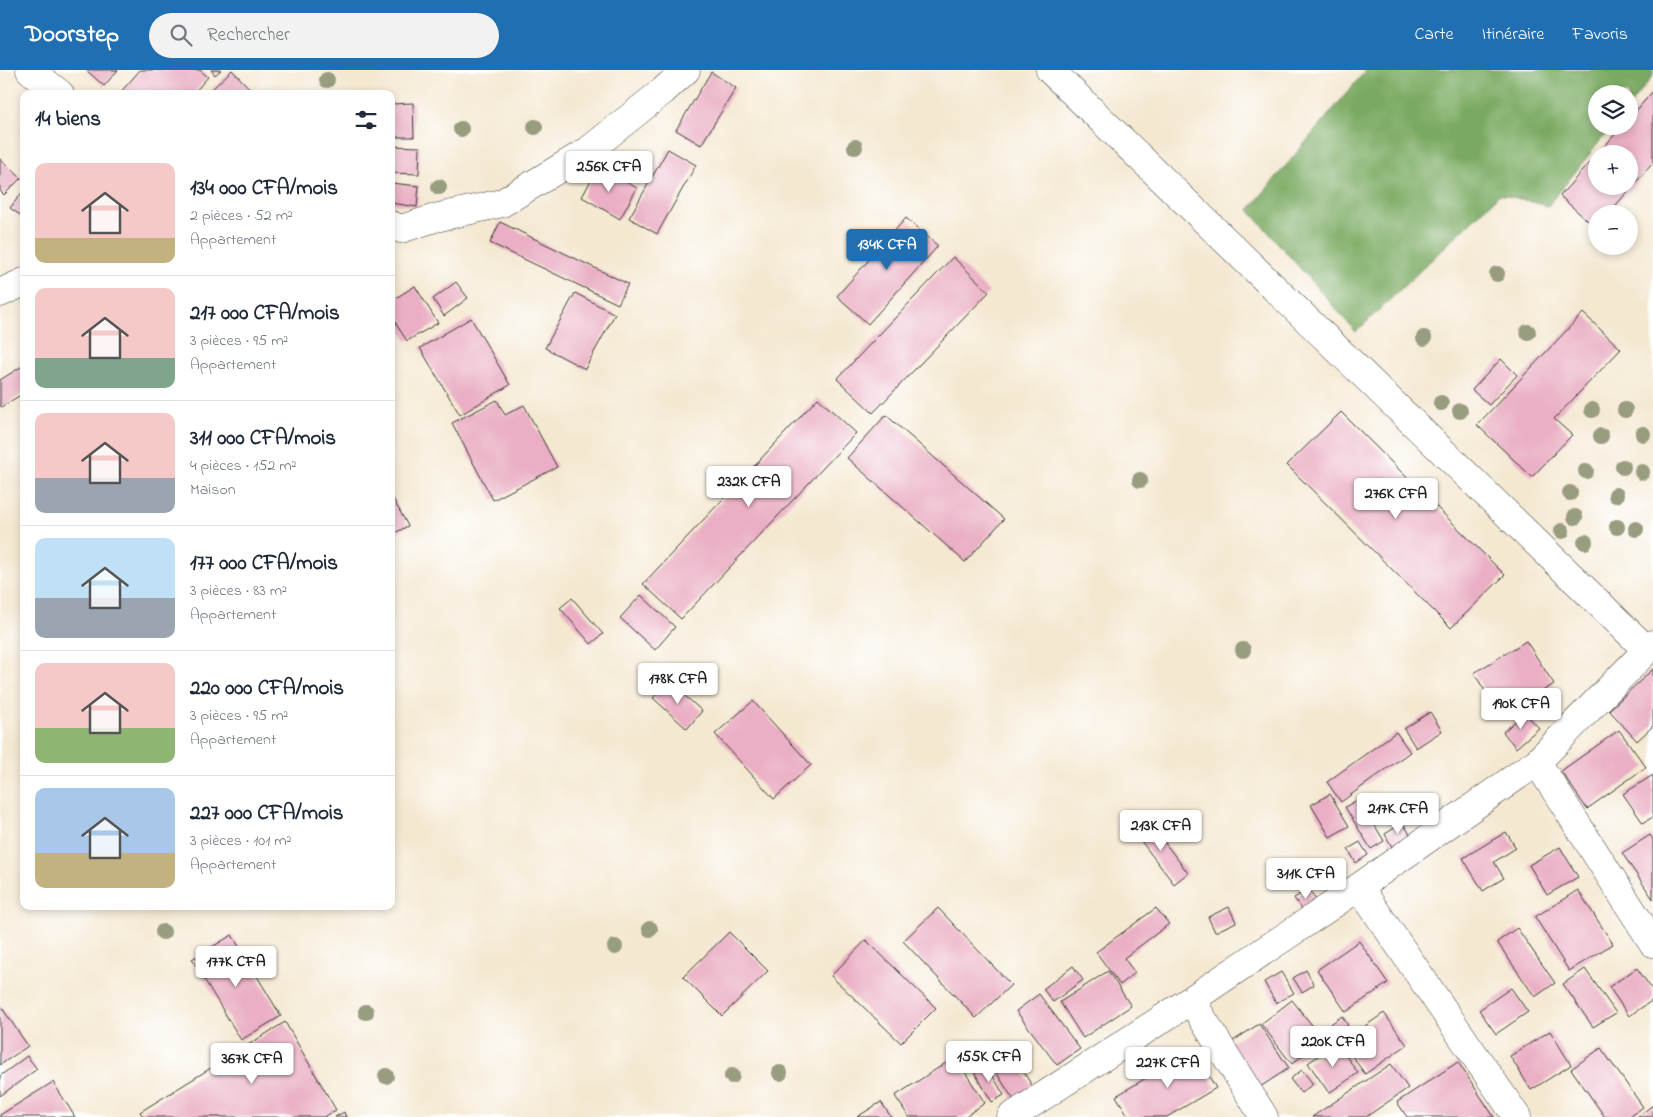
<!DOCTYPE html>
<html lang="fr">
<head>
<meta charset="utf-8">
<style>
  :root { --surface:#fff; --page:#f2f2f3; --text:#1f2937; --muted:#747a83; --line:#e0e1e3; --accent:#1f6fb2 }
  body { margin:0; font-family:"Indie Flower",sans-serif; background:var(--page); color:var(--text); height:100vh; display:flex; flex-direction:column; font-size:19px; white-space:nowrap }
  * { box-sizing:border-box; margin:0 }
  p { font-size:16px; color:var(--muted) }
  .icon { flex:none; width:28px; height:28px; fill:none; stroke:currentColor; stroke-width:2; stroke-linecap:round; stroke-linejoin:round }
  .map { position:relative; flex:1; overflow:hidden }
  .side { position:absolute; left:20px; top:20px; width:375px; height:820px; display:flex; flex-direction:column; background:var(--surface); border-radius:10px; box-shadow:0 2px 8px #0003 }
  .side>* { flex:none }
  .fabs { position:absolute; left:1588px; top:15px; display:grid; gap:10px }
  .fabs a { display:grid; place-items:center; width:50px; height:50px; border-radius:50%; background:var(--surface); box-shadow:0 2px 8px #0003; font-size:25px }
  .price { position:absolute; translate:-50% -42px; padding:0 11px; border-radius:5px; background:#fff; color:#222; font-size:16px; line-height:32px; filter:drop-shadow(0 1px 2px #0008) }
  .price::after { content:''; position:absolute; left:50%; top:30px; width:15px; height:11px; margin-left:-8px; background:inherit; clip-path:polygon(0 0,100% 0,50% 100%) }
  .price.active { background:var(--accent); color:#fff }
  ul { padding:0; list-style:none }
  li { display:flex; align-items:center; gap:15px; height:125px; padding:0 15px }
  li+li { border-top:1px solid var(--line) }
  li span { display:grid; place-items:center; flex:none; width:140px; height:100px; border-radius:10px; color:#555 }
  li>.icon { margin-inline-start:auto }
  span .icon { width:60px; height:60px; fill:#fffc; stroke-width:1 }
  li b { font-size:21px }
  h2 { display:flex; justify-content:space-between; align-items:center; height:60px; padding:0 15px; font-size:21px }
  header { display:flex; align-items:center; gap:30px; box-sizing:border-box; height:70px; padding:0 25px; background:var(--accent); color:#fff }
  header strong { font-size:24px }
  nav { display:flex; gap:28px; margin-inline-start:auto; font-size:18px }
  .search { width:350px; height:45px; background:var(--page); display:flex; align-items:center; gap:12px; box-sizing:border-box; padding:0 18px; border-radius:28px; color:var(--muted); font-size:19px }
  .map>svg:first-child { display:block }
  .forest { fill:#7aaa62; stroke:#4b633f }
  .building { fill:#eaafc4 }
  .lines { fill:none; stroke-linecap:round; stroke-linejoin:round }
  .minor-casing { stroke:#3c3b37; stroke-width:29 }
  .minor { stroke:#fff; stroke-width:28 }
  .tree { fill:#999d80 }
</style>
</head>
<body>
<header>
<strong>Doorstep</strong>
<div class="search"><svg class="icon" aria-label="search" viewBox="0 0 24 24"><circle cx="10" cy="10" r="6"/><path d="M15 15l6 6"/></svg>Rechercher</div>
<nav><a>Carte</a><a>Itinéraire</a><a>Favoris</a></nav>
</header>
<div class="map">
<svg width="1653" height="1047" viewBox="0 0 1653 1047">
  <rect width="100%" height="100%" fill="#fff"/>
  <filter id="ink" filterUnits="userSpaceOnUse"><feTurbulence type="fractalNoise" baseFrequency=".02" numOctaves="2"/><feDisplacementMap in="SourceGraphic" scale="10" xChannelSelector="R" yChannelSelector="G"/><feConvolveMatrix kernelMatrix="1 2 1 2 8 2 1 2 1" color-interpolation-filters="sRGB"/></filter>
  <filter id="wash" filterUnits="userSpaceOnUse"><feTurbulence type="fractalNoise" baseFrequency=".0096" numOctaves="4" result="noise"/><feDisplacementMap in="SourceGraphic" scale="20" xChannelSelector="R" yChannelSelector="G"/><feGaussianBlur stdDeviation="1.12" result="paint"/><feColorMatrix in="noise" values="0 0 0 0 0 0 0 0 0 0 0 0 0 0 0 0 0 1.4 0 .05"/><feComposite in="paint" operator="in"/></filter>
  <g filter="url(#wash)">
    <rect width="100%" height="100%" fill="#f4e8d1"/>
    <path class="forest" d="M1366,0h287v6l-24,30v-12h-33v32h16l-64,80 -48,-12 -144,138 -107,-122z"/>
    <g id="blocks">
      <path class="building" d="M86,0h32l-14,16z
        M140,0h60l8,7 -15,17h-74z
        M211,0h10l-6,5z
        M232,0l23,24h-48z
        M711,2l25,16 -35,57 -25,-15z
        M1653,21v72l-45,51h-12v14l-36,-32 36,-41v31h33v-32h-31l24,-28h7v-7z
        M413,33l1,34h-23v-33z
        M391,76l29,1 -1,27 -28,-1z
        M668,79l28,16 -39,69 -28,-16z
        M0,89l21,19 -17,17 -4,-4z
        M598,97l39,21 -17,31 -38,-22z
        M391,113l28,3 -2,21 -26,-4z
        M24,120v28l-14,-10z
        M906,148l32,28 -70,78 -31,-28z
        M500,152l128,62 -10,20 -128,-61z
        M953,187l36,35 -116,121 -36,-34z
        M456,212l12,16 -24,18 -11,-17z
        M415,216l23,37 -31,18 -16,-25v-15z
        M575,223l40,21 -30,55 -40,-21z
        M1583,243l38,36 -67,70 18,16 -40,42 -55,-52z
        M471,248l39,67 -50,30 -40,-67z
        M1501,289l16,16 -28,30 -17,-15z
        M24,295v28l-23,14 -1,-2v-25z
        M818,328l38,35 -175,186 -38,-35z
        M497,330l8,15 19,-10 33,62 -64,33 -41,-77z
        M1341,342l164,163 -54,53 -164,-163z
        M886,345l118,104 -39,43 -118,-104z
        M391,425l17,31 -17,9z
        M641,525l34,32 -20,23 -35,-32z
        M572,528l31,36 -12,10 -31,-36z
        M1526,571l28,43 -53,33 -27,-44z
        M1653,599v57l-16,15 -28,-31z
        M668,611l34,30 -15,18 -34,-31z
        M753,631l58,64 -37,34 -59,-65z
        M1430,642l12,19 -26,17 -12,-19z
        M1525,643l14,15 -23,20 -13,-16z
        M1619,660l27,37 -59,42 -26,-38z
        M1396,662l14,20 -69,50 -14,-20z
        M1653,705v42l-10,6 -20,-29z
        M1330,724l19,32 -19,11 -19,-32z
        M1359,729l25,42 -13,8 -26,-42z
        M1430,729l8,13 -18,12 -9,-13z
        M1148,751l40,52 -14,11 -40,-52z
        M1403,753l8,13 -19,11 -7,-13z
        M1506,762l10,16 -22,14 10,16 -21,13 -20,-33z
        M1650,765l3,4v60l-31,-46z
        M1360,772l8,13 -12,8 -8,-14z
        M1560,777l18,30 -31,18 -18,-30z
        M1309,819l9,14 -15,8 -9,-13z
        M1578,820l35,54 -44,27 -34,-54z
        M1229,837l7,15 -21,10 -7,-15z
        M938,838l73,77 -35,33 -73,-77z
        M1156,838l13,16 -45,34 11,15 -15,12 -24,-33z
        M1517,858l38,55 -20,14 -38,-55z
        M729,862l39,39 -46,45 -39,-39z
        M232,865l49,81 -40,24 -49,-81z
        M866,870l70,68 -35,35 -70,-67z
        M1359,871l29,42 -42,29 -29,-42z
        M1073,896l10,14 -30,22 -10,-13z
        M1637,898l16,23v9l-24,16 -20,-29z
        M1585,899l31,44 -23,14 -30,-43z
        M1306,900l8,15 -12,7 -9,-14z
        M1108,901l23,35 -48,32 -23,-36z
        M1281,902l13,21 -18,10 -12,-21z
        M1511,918l17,24 -32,22 -17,-24z
        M1039,924l41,55 -23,16 -41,-54z
        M1292,930l31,39 -31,25 -31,-40z
        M0,935l28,41 -28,19z
        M1384,943l23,32 -42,29 -23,-32z
        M1342,946l6,9 -14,10 -6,-9z
        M285,952l51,88 -12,7h-181l-3,-5z
        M1259,954l30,44 -29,19 -30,-44z
        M1550,961l21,34 -40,25 -21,-34z
        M1337,973l21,30 -29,20 -21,-30z
        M1601,978l42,59 -13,10h-25l-34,-48z
        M1193,980l23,38 -49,29h-38l-13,-21z
        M1012,984l21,33 -20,12 -20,-32z
        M27,986l10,13 -37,27v-20z
        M955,987l30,46 -21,14h-55l-14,-21z
        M1458,992l36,55h-87l-10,-15z
        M985,993l19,32 -12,7 -19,-32z
        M1391,994l17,24 -42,29h-54z
        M1302,1000l11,14 -12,9 -11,-14z
        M53,1012l22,35h-75v-2z
        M881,1032l10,15h-34z
        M1653,1035v12h-16z
        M344,1042l2,5h-11z"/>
    </g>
  </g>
  <g filter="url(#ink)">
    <use href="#blocks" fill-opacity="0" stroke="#3c3b37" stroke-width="1"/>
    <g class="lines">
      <g class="minor-casing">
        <path id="minor" d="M30,0l30,24
          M1050,0l597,580
          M391,155l10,4 34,-11 67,-15 86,-52 75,-60 23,-21
          M0,223l24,-11
          M1537,692l116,181
          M1359,817l158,230
          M1191,930l73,117
          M1011,1047l180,-117 168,-113 178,-125 116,-118"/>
      </g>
      <use href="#minor" class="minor"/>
    </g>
    <g class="tree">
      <circle cx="327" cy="10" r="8"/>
      <circle cx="535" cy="57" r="8"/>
      <circle cx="461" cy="59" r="8"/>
      <circle cx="855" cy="77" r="8"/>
      <circle cx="439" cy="117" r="8"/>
      <circle cx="1497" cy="204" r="8"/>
      <circle cx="1528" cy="262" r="8"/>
      <circle cx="1424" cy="268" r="8"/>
      <circle cx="1441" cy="333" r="8"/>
      <circle cx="1592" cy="340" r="8"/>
      <circle cx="1625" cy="340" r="8"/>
      <circle cx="1460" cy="341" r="8"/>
      <circle cx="1643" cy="364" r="8"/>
      <circle cx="1601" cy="366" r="8"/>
      <circle cx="1623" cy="397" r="8"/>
      <circle cx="1586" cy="401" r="8"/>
      <circle cx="1642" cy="402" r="8"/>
      <circle cx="1140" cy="410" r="8"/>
      <circle cx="1570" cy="423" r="8"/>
      <circle cx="1616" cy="425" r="8"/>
      <circle cx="1575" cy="447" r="8"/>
      <circle cx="1617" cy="457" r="8"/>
      <circle cx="1636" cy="459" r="8"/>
      <circle cx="1562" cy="461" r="8"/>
      <circle cx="1585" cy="472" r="8"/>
      <circle cx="1243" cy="580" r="8"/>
      <circle cx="650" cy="859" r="8"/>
      <circle cx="163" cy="862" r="8"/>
      <circle cx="615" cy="877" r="8"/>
      <circle cx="366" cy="942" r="8"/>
      <circle cx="780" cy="1003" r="8"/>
      <circle cx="386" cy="1006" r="8"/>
      <circle cx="732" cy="1006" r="8"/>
    </g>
  </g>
</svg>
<div class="fabs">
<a><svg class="icon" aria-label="layers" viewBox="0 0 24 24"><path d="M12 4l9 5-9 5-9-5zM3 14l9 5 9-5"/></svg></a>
<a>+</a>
<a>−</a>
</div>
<b class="price" style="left:609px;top:123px">256K CFA</b>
<b class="price active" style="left:887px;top:201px">134K CFA</b>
<b class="price" style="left:749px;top:438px">232K CFA</b>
<b class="price" style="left:1396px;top:450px">276K CFA</b>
<b class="price" style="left:678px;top:635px">178K CFA</b>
<b class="price" style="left:1521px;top:660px">190K CFA</b>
<b class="price" style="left:1398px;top:765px">217K CFA</b>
<b class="price" style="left:1161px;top:782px">213K CFA</b>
<b class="price" style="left:1306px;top:830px">311K CFA</b>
<b class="price" style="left:236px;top:918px">177K CFA</b>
<b class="price" style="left:1333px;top:998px">220K CFA</b>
<b class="price" style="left:989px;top:1013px">155K CFA</b>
<b class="price" style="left:252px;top:1015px">367K CFA</b>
<b class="price" style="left:1168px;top:1019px">227K CFA</b>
<section class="side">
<h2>14 biens<svg class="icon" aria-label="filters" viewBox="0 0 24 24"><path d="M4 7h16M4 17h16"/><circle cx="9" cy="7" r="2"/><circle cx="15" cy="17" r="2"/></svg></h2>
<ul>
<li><span style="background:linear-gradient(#f6c9c9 75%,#c2b280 0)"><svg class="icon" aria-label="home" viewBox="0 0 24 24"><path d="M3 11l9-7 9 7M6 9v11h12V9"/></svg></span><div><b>134 000 CFA/mois</b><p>2 pièces · 52 m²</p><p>Appartement</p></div></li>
<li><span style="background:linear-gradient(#f6c9c9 70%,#7fa58c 0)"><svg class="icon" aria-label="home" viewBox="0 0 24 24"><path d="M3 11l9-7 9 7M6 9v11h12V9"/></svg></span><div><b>217 000 CFA/mois</b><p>3 pièces · 95 m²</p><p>Appartement</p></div></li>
<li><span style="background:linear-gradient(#f6c9c9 65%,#9aa5b1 0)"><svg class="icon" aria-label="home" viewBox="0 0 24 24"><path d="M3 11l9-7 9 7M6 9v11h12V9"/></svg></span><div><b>311 000 CFA/mois</b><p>4 pièces · 152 m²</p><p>Maison</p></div></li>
<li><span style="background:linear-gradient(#bfe0f5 60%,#9aa5b1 0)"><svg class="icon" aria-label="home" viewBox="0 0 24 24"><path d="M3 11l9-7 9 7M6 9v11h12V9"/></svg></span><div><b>177 000 CFA/mois</b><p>3 pièces · 83 m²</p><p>Appartement</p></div></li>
<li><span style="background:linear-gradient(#f6c9c9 65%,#8fb573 0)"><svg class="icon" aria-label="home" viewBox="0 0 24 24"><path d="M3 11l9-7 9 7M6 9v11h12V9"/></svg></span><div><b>220 000 CFA/mois</b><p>3 pièces · 95 m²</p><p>Appartement</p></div></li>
<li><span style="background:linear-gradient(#a9c7e8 65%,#c2b280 0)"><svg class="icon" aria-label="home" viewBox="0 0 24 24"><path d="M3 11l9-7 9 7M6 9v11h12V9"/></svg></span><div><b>227 000 CFA/mois</b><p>3 pièces · 101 m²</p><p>Appartement</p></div></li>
</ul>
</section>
</div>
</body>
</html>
